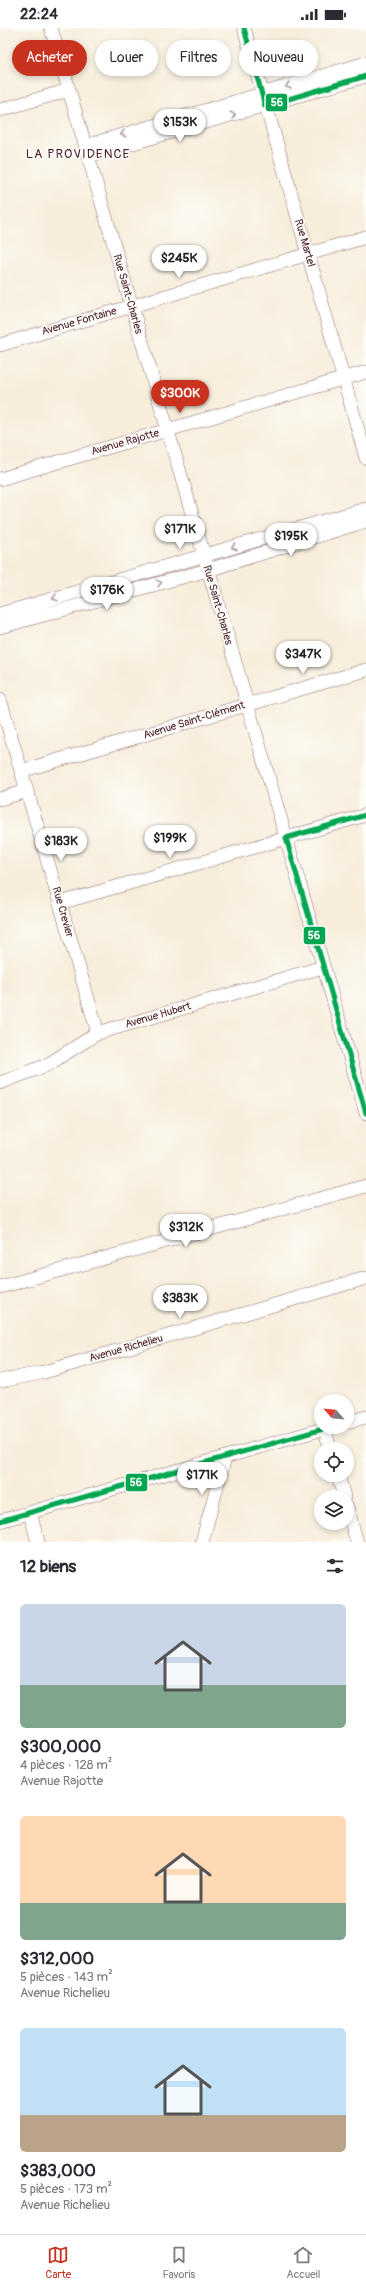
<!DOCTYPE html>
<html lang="fr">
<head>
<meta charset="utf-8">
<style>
  :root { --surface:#fff; --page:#f2f2f3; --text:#2b2b33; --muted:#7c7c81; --line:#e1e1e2; --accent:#c8321e }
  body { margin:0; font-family:Pangolin,sans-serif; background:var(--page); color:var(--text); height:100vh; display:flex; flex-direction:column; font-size:15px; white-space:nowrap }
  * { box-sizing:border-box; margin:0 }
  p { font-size:13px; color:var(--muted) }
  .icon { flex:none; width:22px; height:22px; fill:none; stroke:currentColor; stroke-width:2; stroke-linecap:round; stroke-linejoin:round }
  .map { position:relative; height:1514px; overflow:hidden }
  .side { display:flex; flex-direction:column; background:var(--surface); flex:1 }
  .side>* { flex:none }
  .top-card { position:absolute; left:12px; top:12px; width:342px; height:36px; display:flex; gap:8px }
  .needle { width:26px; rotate:297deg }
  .tools { position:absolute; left:314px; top:1366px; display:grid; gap:8px }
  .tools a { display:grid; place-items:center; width:40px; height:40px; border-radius:50%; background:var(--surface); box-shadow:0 2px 6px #0003; font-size:20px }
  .price { position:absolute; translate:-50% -34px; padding:0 9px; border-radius:14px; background:#fff; color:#222; font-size:13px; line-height:26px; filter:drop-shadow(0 1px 2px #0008) }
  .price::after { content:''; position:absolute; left:50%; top:24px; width:12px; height:9px; margin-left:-6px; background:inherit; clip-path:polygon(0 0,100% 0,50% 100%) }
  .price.on { background:var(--accent); color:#fff }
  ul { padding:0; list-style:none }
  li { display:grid; align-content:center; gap:8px; height:212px; padding:0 20px }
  li span { display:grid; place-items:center; height:124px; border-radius:6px; color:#555 }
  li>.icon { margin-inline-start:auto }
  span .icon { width:72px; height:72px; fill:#fffc; stroke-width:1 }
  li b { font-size:17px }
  h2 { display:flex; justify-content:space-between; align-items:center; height:48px; padding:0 20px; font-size:17px }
  .tag { padding:0 14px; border-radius:18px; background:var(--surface); box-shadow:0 2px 6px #0003; font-size:14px; line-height:36px }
  .tag.on { background:var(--accent); color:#fff }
  .status { display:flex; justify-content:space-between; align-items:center; height:28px; padding:0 20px; background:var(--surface); direction:ltr }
  .status svg { height:11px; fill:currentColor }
  .tabs { display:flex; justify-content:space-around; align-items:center; height:56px; border-top:1px solid var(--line); background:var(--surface); font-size:11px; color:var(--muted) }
  .tabs a { display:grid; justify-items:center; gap:2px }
  .tabs .on { color:var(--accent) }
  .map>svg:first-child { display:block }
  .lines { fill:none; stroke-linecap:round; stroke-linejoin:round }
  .minor-casing { stroke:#876768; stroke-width:14 }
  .minor { stroke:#fff; stroke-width:13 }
  .bus-1-casing { stroke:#fdfcf7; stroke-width:8 }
  .bus-1 { stroke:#00a651; stroke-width:5 }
  .oneway { stroke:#ae9aa0 }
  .labels { text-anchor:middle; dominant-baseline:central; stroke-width:3.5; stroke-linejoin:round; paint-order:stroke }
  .street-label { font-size:11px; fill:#4a1f2b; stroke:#fdfcf7 }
  .quarter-label { font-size:13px; letter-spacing:1px; fill:#4a1f2b; stroke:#fdfcf7 }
  .line-badge { stroke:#fdfcf7; stroke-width:1.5 }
  .badge-label { font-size:11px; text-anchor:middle; font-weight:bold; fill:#fff }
</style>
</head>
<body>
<div class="status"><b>22:24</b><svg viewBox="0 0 49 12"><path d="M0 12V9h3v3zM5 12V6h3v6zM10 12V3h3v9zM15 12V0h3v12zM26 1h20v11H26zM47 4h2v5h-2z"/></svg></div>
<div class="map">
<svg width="366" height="1514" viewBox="0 0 366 1514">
  <rect width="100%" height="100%" fill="#fdfcf7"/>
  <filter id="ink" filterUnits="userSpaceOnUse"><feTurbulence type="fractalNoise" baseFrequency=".025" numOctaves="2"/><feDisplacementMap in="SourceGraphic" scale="8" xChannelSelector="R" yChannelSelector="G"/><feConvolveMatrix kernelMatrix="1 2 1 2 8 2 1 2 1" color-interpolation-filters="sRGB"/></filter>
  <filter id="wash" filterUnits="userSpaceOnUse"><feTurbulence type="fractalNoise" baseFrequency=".012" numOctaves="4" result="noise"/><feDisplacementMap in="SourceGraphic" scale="16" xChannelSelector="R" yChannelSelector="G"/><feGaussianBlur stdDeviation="0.9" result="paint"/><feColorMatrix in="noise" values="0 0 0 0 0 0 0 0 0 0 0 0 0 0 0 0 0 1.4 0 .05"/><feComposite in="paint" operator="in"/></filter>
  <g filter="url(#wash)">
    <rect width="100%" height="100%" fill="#f7edda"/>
  </g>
  <g filter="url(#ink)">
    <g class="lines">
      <g class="minor-casing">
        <path id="minor" d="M51,0l315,1085
          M244,0l122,430
          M0,82l69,-20
          M85,118l281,-83
          M88,128l278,-80
          M0,317l366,-108
          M0,451l366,-107
          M0,586l366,-105
          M0,599l208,-57 158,-49
          M0,671l98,334
          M21,743l345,-101
          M0,771l27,-8
          M60,875l306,-88
          M0,1055l47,-18 51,-32 225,-66
          M0,1259l366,-101
          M0,1353l41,-8 325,-95
          M347,1394l19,-5
          M325,1401l5,20
          M338,1447l6,22
          M347,1480l10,34
          M30,1485l8,29
          M0,1493l330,-94
          M202,1514l23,-85"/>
      </g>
      <use href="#minor" class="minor"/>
      <g class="bus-1-casing">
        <path id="bus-1" d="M244,0l21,78 101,-30
          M366,787l-80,23 80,275
          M0,1493l330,-94"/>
      </g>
      <use href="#bus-1" class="bus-1"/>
    </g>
    <defs><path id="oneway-chevron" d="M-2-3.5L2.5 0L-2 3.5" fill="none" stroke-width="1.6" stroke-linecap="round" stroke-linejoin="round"/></defs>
    <g class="oneway">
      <use href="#oneway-chevron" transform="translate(288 58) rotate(164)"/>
      <use href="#oneway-chevron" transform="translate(233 87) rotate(-16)"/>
      <use href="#oneway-chevron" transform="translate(123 106) rotate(164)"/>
      <use href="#oneway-chevron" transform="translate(234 519) rotate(164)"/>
      <use href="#oneway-chevron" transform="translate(159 555) rotate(-15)"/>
      <use href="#oneway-chevron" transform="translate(55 570) rotate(164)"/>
    </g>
  </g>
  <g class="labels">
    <g class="street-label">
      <text transform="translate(305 215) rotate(74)">Rue Martel</text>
      <text transform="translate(128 266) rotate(74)">Rue Saint-Charles</text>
      <text transform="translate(79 293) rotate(-16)">Avenue Fontaine</text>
      <text transform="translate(125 414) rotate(-16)">Avenue Rajotte</text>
      <text transform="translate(218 577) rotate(74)">Rue Saint-Charles</text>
      <text transform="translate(194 692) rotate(-17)">Avenue Saint-Clément</text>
      <text transform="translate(63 884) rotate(74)">Rue Crevier</text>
      <text transform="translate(158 987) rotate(-16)">Avenue Hubert</text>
      <text transform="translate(126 1320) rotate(-16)">Avenue Richelieu</text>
    </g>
    <g class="quarter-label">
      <text x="78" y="126">LA PROVIDENCE</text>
    </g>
  </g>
  <g class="line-badge">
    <rect x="265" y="65" width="23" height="19" rx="4" fill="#00a651"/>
    <rect x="303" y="898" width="23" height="19" rx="4" fill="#00a651"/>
    <rect x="125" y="1445" width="23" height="19" rx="4" fill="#00a651"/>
  </g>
  <g class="badge-label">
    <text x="277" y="78">56</text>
    <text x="314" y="911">56</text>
    <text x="136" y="1458">56</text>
  </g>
</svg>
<div class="tools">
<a><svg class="needle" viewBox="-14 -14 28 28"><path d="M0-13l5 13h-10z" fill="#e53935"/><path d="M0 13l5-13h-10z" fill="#7c7c81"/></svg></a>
<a><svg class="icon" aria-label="locate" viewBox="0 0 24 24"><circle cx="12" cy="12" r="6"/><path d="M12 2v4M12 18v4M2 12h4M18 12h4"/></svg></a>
<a><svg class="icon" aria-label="layers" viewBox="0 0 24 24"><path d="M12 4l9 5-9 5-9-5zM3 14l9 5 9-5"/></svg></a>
</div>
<b class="price" style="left:180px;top:115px">$153K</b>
<b class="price" style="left:179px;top:251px">$245K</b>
<b class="price on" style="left:180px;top:386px">$300K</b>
<b class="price" style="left:180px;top:522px">$171K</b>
<b class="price" style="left:291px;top:529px">$195K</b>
<b class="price" style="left:107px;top:583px">$176K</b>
<b class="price" style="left:303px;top:647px">$347K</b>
<b class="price" style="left:170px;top:831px">$199K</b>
<b class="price" style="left:61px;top:834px">$183K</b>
<b class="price" style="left:186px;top:1220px">$312K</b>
<b class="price" style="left:180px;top:1291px">$383K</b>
<b class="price" style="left:202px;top:1468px">$171K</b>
<div class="top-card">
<a class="tag on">Acheter</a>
<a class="tag">Louer</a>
<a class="tag">Filtres</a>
<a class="tag">Nouveau</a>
</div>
</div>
<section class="side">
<h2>12 biens<svg class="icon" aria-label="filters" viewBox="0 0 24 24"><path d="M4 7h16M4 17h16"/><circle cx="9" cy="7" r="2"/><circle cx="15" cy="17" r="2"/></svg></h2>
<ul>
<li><span style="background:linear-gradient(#c9d6e8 65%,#7fa58c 0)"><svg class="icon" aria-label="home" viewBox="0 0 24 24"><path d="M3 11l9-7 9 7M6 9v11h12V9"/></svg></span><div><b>$300,000</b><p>4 pièces · 128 m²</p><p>Avenue Rajotte</p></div></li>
<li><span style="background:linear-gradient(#ffd9b3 70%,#7fa58c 0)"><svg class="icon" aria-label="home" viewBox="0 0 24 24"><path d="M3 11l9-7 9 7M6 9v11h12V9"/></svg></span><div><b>$312,000</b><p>5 pièces · 143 m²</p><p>Avenue Richelieu</p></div></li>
<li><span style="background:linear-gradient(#bfe0f5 70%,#b9a48a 0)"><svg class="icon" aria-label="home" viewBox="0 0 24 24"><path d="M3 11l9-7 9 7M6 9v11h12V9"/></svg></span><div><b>$383,000</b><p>5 pièces · 173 m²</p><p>Avenue Richelieu</p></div></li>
</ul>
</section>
<nav class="tabs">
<a class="on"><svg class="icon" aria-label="map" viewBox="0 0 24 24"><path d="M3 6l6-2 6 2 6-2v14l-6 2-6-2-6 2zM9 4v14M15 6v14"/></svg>Carte</a>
<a><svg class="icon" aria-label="saved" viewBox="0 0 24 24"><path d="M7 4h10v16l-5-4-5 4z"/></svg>Favoris</a>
<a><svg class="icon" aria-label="home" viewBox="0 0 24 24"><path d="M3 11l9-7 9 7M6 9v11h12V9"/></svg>Accueil</a>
</nav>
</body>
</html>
